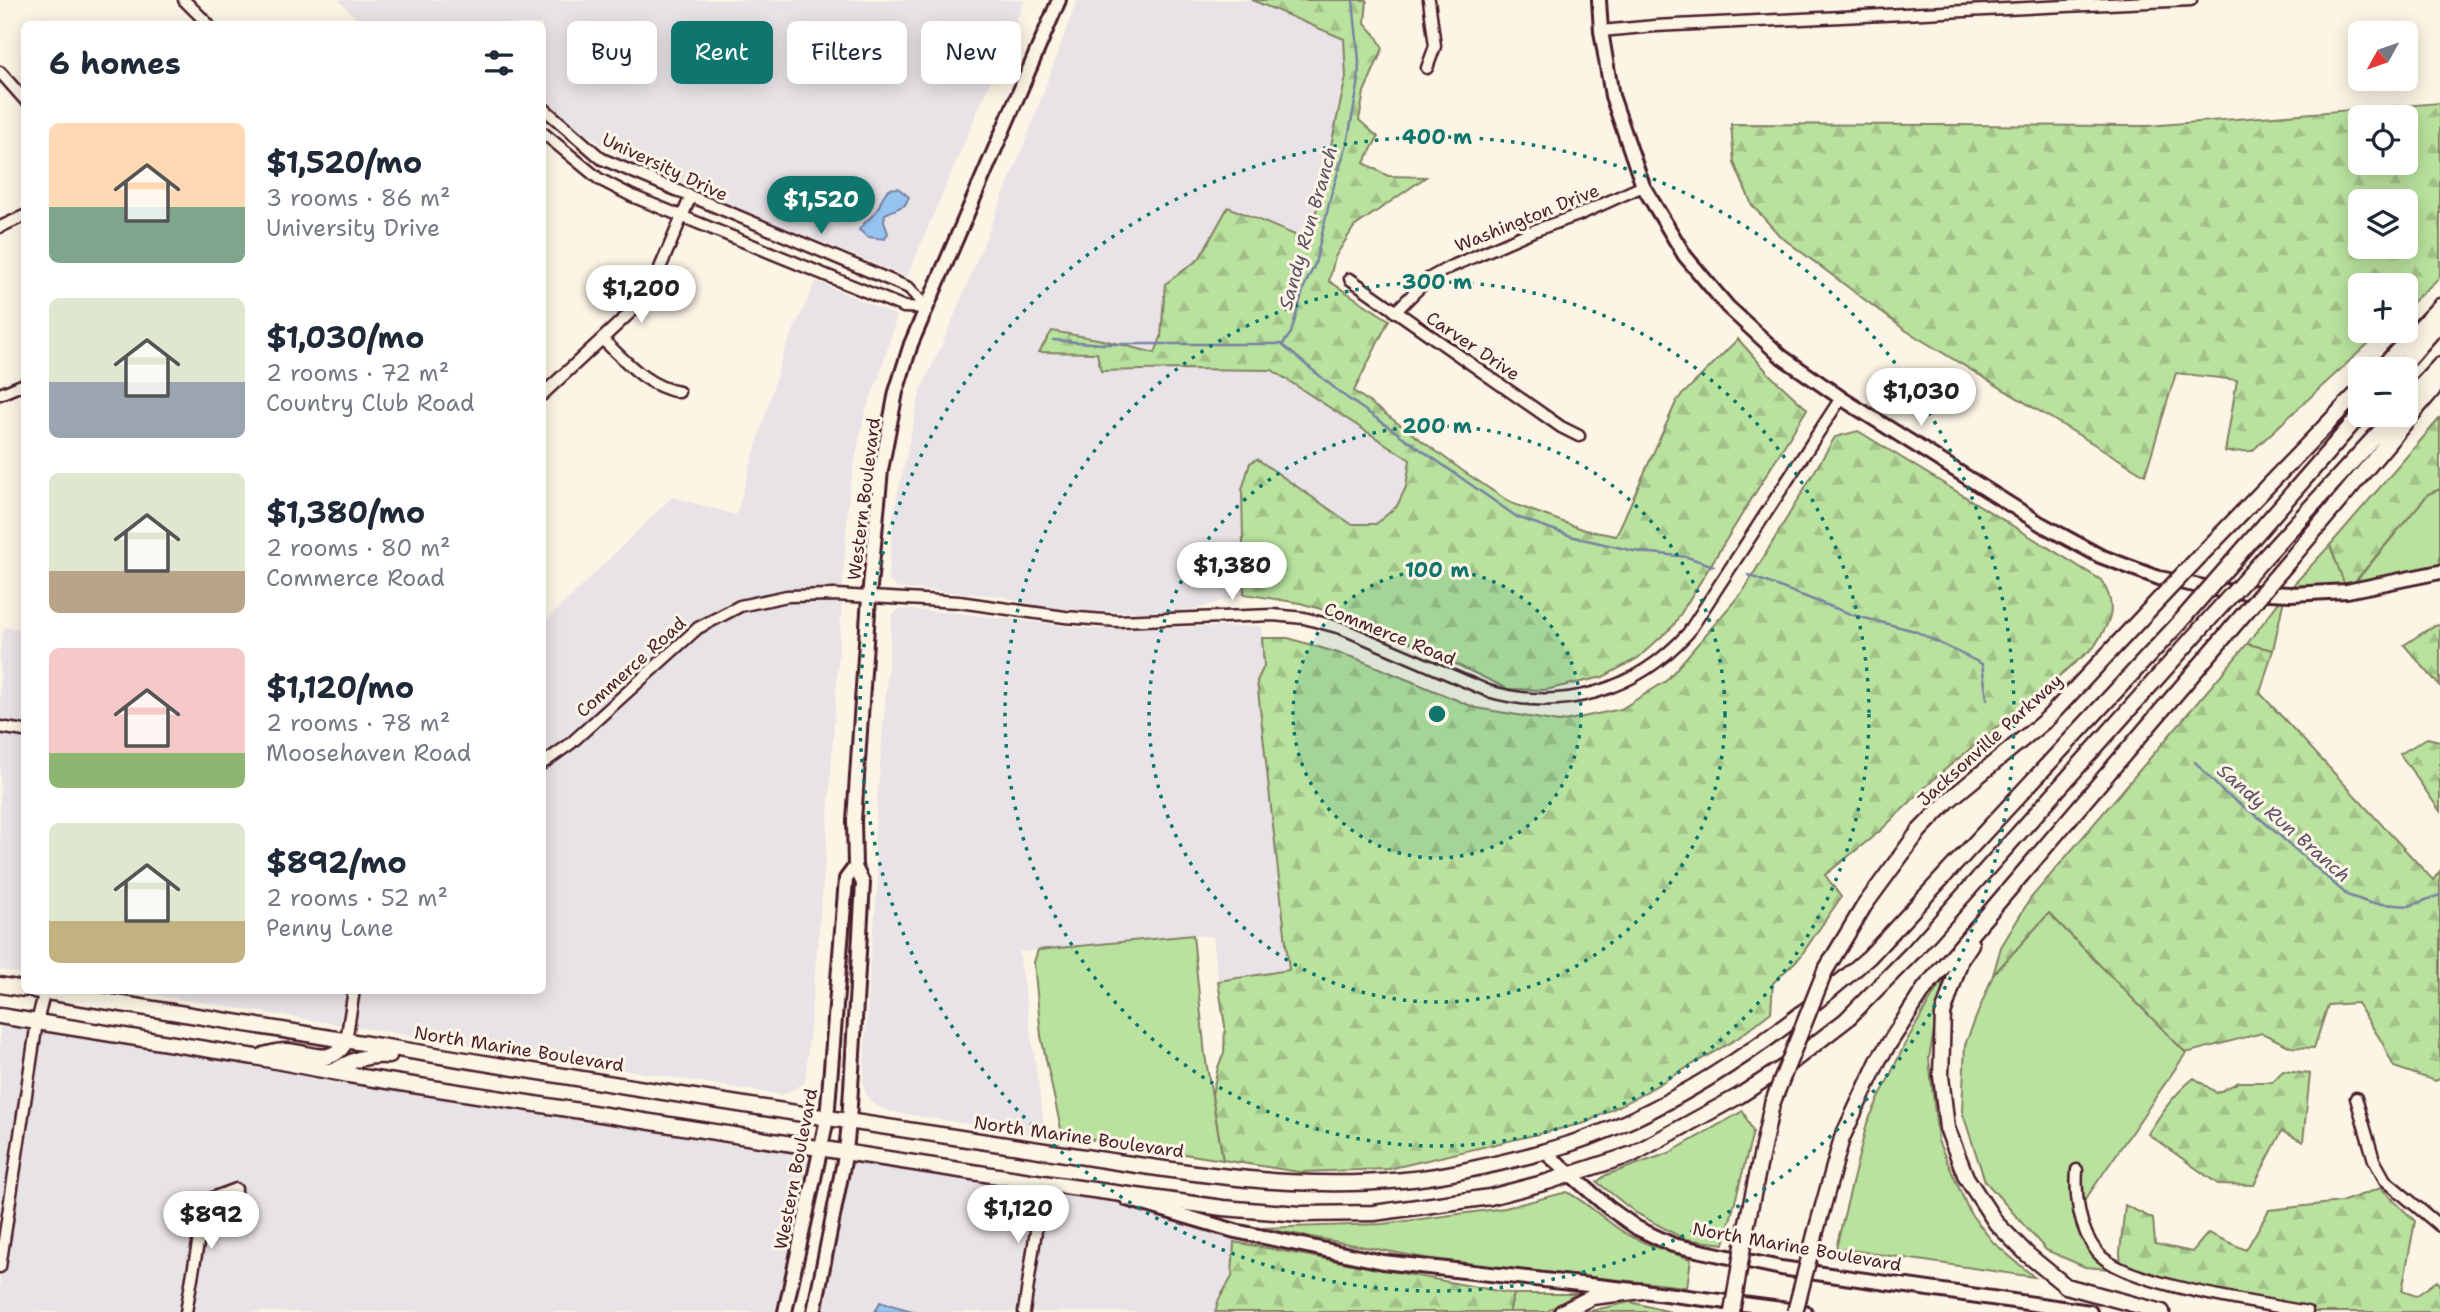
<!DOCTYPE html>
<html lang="en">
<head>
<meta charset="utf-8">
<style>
  :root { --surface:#fff; --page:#f2f2f3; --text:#1f2937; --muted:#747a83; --accent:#0f766e }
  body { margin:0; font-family:"Shantell Sans",sans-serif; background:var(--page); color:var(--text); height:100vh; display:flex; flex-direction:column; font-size:26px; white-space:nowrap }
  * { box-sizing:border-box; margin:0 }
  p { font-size:23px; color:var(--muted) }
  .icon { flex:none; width:38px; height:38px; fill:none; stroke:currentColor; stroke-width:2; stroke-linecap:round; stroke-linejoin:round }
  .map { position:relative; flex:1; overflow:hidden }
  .drawer { position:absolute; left:21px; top:21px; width:525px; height:973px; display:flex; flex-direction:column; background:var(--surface); border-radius:10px; box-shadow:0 4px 18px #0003 }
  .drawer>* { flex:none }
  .banner { position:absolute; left:567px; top:21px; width:665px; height:63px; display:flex; gap:14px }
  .needle { width:46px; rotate:230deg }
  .buttons { position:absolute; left:2348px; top:21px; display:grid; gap:14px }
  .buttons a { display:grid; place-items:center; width:70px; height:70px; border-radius:10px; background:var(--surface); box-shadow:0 4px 18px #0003; font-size:35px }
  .price { position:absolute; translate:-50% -60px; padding:0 16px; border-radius:24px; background:#fff; color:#222; font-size:23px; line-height:46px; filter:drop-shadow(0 2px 4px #0008) }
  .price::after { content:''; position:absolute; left:50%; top:42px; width:21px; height:16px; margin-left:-10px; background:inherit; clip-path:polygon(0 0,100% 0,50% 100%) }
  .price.current { background:var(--accent); color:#fff }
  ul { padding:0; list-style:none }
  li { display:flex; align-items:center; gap:21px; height:175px; padding:0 28px }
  li span { display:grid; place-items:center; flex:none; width:196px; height:140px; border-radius:10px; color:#555 }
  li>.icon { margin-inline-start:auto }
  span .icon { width:84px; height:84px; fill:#fffc; stroke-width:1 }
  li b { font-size:30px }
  h2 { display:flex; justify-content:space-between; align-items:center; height:84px; padding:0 28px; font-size:30px }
  .chip { padding:0 24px; border-radius:10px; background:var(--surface); box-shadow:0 4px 18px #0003; font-size:24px; line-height:63px }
  .chip.current { background:var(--accent); color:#fff }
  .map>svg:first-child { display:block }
  .built { fill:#e8e3e7 }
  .green { fill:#b9e29e; stroke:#828064; stroke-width:2 }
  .forest { fill:url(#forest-firs); stroke:#828064; stroke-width:2; fill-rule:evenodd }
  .water { fill:#95c4f0; stroke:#7782a1; stroke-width:2 }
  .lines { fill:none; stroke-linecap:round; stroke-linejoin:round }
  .stream { stroke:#7782a1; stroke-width:2.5 }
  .minor-casing { stroke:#4a1f2b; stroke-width:15 }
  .major-casing { stroke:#4a1f2b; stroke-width:18 }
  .highway-casing { stroke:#4a1f2b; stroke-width:19 }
  .minor { stroke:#fcf5e5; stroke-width:10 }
  .major { stroke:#fcf5e5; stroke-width:12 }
  .highway { stroke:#fcf5e5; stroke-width:14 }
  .highway-bridge-casing { stroke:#4a1f2b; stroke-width:19; stroke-linecap:butt }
  .highway-bridge { stroke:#fcf5e5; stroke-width:14 }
  .ring { fill:none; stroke:#0f766e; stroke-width:3.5; stroke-dasharray:3.5 7 }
  .labels { text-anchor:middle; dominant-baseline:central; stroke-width:6; stroke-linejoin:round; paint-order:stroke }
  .street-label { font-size:18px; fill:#4a1f2b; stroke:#fcf5e5 }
  .water-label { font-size:19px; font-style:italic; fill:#605166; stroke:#fcf5e5 }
  .centre { fill:#0f766e; stroke:#fcf5e5; stroke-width:3.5 }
  .ring-label { font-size:21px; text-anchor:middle; font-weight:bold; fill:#0f766e; stroke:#fcf5e5; stroke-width:6; stroke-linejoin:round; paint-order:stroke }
</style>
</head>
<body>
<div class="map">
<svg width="2440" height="1312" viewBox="0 0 2440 1312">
  <defs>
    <pattern id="forest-firs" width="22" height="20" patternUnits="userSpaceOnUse" patternTransform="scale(1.75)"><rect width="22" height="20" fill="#b9e29e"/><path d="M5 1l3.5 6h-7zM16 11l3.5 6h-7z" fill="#a1c188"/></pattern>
  </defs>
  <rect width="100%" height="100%" fill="#fcf5e5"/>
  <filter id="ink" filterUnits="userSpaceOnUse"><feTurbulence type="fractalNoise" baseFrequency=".0143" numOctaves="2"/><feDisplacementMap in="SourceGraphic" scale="14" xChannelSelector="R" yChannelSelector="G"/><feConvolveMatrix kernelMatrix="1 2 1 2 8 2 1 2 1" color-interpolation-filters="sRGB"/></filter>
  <g filter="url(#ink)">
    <path class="built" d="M338,0h687l-118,277 -279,-114 -85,-60 -1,-79h-180z
      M1077,0h175l92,39 2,38 -29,132 -15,30 -74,-31 -29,51 -34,25 -4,53 -6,16 -52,-13 -64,11 59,2 3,18 82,-2 89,1 138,91 -4,26 -9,19 -21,18h-26l-93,-65 -7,4 -8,27 2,104 -44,14 -31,4 -84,-1 -52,-6 -31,-9 -105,-8 -9,-8 6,-68 26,-120 28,-61 79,-194z
      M816,281l81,35 -18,61 -14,35 -16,79 -23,359 -21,233 -23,12 -652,-104 412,-1 1,-366 129,-127 64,18 47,-161z
      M900,609l58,4 132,16 171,-3 3,40 -7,15 32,289 -71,11 -5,-44 -20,-2 -174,17 27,185 -158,-26 -13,-6 -8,-9 -4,-11 7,-122 8,-80 -4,-43 18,-225z
      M4,627l20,3v344l-24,-4v-320z
      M0,1016l819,131 -34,165h-785z
      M846,1151l247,38 142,42 -3,46 -13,22 -4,13h-401z"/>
    <path class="green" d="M2440,489v83l-93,19 -62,3 -12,56 -26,-6 38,-50 45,-49 18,46 80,-97z
      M2049,913l137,140 -108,157 19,43 24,17 -36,-3 -39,-17 -61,-69 -23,-70 3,-66 28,-70z
      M1193,935l12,120 18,105 -148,-23 -14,-8 -20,-93 -7,-74 4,-12z
      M1944,976l-15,82 9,83 32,72 23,29 41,35 -198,-29 31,-125 39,-81z
      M1743,1111l10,21 -29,112 -40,-5 -48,-26 -39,-31 9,-7 63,-22z
      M1567,1192c21,11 37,28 58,41 21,12 43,19 66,26l-4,28 -194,-20 -68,-9 -163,-30 121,-4 122,-16z
      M1514,1294h62l-30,18h-37z
      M1630,1302l41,10h-85z"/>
    <path class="forest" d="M1252,0h115l-2,23 10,11 8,14 -19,44 -5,28 19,17 -14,26 24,13 38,1 -72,50 -19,30 -6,24 60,39 -35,71 109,80 48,32 74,27 31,6 61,-136 61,-61 33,37 36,33 -134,217 -35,32 -35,19 -58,13 -37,-1 -105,-50 -58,-23 -45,-13 -56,-9 -2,-104 8,-27 7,-4 94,65h25l21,-18 9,-19 4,-27 -138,-90 -89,-1 -82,2 -4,-18 -58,-1 13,-21 51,9 52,13 6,-16 4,-53 34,-25 29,-52 74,31 15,-29 29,-132 -2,-38z
      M2440,103v174l-34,31v-23h-45v46h21l-130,120 -27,1 12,-72 -61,-7 -31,102 -240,-145 -125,-94 -28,-31 -18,-42 -3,-39 416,2zM2361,117h45v46h-45zM2361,201h45v46h-45z
      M2440,418v71l-12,5 -81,97 -17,-46z
      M1858,431l243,149c18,28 9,41 -7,67l-158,130 -56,54 -55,44 16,22 -41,60 -27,26 -2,29 -33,26 -103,60 -50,25 -196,46 -90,3 -76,-12 -11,-65 6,-28 6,-14 1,-27 -7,-45 71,-11 -32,-289 7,-15 -2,-28h26l67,20 121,50 83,14 62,-13 45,-28 78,-91 91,-153z
      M2440,624v62l-36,-41 31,-20z
      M2247,644l26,6 -13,43 173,187 7,-9v208l-5,2 -41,-14 -12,-25 -25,-39 -29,2 -14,43 -23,-1 -29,-14 -76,20 -137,-140 -56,62 8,-28 29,-48z
      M2427,738l13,3v70l-40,-57z
      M2283,1071l27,3 -7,68 -21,-11 -28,54 -36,-1 -70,-50c13,-21 26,-40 46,-56l23,15 22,-11h33z
      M2381,1188l34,33 -13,70 14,5 21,-15 3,3v28h-133l-186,-42 -1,-18 5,-47 28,14 2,25 37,8 16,-19 38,17 23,-40 72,-8z
      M1234,1242l280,52 -5,18h-294l4,-13 13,-22z"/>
    <path class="water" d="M898,188l11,9 -4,8 -20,9 -1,8 4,11 -3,6 -17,-2 -9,-7c5,-9 15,-13 19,-22 4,-8 4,-13 11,-19z
      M880,1302l36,10h-41z"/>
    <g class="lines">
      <path class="stream" d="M1053,340l49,4h179
        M1281,344l62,51 174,122 57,20 60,14 53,6 27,9
        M1283,344l8,-11 13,-46 11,-23 16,-69 16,-51 11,-58 1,-25 -6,-61
        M1748,575l105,40 62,16 67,33 5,35
        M2195,762l27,29 40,29 85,75 23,8 39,3 31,-11"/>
      <g class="minor-casing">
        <path id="minor" d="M184,0l24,24
          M1601,31l54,-5 536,-26
          M1427,68l8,-22 -6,-46
          M0,72l24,27
          M542,107l60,52 307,129 18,20
          M542,132l57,47 33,17 272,111 23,1
          M0,227l24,-11
          M1350,279l211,148 18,9
          M1395,312l33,-33 20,-11 85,-37 48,-17 62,-28
          M603,340c24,22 43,46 76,52
          M0,394l24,-10
          M542,395l106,-99 42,-98
          M0,727l24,4
          M542,764l28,-20 128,-116 42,-22 47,-10 48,-1 124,7 106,15 53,4 155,-6 31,3 37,10 147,63c74,22 148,0 200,-58l153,-235
          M346,1041l8,-51
          M2356,1098l18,62 11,20 55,46
          M2077,1170c-2,27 2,59 20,82 26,33 164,51 210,60
          M0,1267l37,-245 8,-32
          M186,1312l18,-103 8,-11 24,-9
          M1024,1312l19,-129"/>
      </g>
      <g class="major-casing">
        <path id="major" d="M1599,0l2,31 11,65 31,90 42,70 43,51 54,50 59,41 200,126 59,32 59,22 66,13 66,3 56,-3 93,-19
          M1545,1152l64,56 28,20 36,17 108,23 309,44
          M1127,1199l108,32 148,31 259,29 163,21
          M785,1312l42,-193 19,-240 9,-12
          M814,1312l32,-161 3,-29 14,-239 -8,-16 -1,-46 15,-224 12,-127 15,-78 15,-48 148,-344"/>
      </g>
      <g class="highway-casing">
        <path id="highway" d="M2380,369l60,-63
          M2400,369l40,-46
          M2406,402l34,-37
          M2267,555l128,-140
          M2199,557l162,-168
          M2290,560l150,-179
          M2233,561l128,-147
          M1971,944l-10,15 -18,55 -2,62 6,52 19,49 30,46 32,32 38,31 96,26
          M1825,971l39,-65 55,-75 30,-31 98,-81 101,-108
          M0,985l24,4
          M34,990c307,48 612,102 920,147 56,9 113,17 170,26 110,17 224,31 334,9 59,-12 120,-27 175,-53 87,-41 164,-98 236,-162l310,-334
          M0,1016l255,41 94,18 694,108 180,25 77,6 74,-1 116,-16 57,-15 86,-28 106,-58 54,-35 53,-41 67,-68 301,-338
          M264,1055c7,-2 15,-4 22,-4 25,1 45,17 60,-10
          M333,1072c19,-12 33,-18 56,-16
          M1746,1228l26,-124
          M1816,1231l26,-93 37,-79 46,-71 306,-359
          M1562,1312l30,-15 50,-6"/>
      </g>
      <use href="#minor" class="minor"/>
      <use href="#major" class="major"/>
      <use href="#highway" class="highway"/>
      <g class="highway-bridge-casing">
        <path id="highway-bridge" d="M2148,611l51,-54
          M2214,614l53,-59
          M2179,623l54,-62
          M2231,629l59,-69
          M1772,1104l53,-133
          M1732,1312l14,-84
          M1795,1312l21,-81"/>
      </g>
      <use href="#highway-bridge" class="highway-bridge"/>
    </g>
  </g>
  <circle cx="1437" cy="714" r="144" fill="#0f766e" fill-opacity=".12"/>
  <g class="ring">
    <circle cx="1437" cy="714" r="144"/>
    <circle cx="1437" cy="714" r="288"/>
    <circle cx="1437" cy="714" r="432"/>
    <circle cx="1437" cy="714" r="577"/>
  </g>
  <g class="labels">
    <g class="street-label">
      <text transform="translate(665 167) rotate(25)">University Drive</text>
      <text transform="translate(1527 218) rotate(-22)">Washington Drive</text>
      <text transform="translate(1473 346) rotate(34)">Carver Drive</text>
      <text transform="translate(864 499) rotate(-83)">Western Boulevard</text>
      <text transform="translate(1390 634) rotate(22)">Commerce Road</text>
      <text transform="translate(631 667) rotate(-42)">Commerce Road</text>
      <text transform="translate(1990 740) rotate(-42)">Jacksonville Parkway</text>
      <text transform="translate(519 1049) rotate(9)">North Marine Boulevard</text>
      <text transform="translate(1079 1137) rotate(8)">North Marine Boulevard</text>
      <text transform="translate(796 1169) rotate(-79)">Western Boulevard</text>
      <text transform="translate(1797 1247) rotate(10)">North Marine Boulevard</text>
    </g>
    <g class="water-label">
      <text transform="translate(1308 228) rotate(-74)">Sandy Run Branch</text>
      <text transform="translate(2284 823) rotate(41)">Sandy Run Branch</text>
    </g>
  </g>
  <circle cx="1437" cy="714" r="10" class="centre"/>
  <g class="ring-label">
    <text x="1437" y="144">400 m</text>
    <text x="1437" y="289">300 m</text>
    <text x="1437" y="433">200 m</text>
    <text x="1437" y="577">100 m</text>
  </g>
</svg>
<div class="buttons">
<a><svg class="needle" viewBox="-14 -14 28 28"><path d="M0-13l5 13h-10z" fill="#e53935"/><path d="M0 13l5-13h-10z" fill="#747a83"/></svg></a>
<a><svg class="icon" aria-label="locate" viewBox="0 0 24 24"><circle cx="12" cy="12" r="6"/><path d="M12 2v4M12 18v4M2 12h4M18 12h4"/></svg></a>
<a><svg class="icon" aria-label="layers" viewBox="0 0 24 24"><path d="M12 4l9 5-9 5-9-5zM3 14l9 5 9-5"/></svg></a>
<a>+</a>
<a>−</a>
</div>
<b class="price current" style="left:821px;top:236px">$1,520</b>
<b class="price" style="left:641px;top:325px">$1,200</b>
<b class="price" style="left:1921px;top:428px">$1,030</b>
<b class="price" style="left:1232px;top:602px">$1,380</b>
<b class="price" style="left:1018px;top:1245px">$1,120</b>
<b class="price" style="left:211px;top:1251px">$892</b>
<div class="banner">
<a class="chip">Buy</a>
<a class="chip current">Rent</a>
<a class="chip">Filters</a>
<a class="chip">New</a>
</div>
<section class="drawer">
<h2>6 homes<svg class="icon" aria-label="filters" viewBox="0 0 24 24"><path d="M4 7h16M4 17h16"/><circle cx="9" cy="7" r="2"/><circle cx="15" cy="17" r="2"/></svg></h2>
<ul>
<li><span style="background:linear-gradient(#ffd9b3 60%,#7fa58c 0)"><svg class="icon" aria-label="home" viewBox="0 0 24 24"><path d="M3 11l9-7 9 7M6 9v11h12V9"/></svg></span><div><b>$1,520/mo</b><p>3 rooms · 86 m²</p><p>University Drive</p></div></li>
<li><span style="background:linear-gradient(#dfe7d0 60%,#9aa5b1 0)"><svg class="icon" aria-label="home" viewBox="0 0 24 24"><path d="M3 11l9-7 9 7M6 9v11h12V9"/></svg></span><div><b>$1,030/mo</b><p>2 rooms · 72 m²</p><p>Country Club Road</p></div></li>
<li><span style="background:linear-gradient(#dfe7d0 70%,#b9a48a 0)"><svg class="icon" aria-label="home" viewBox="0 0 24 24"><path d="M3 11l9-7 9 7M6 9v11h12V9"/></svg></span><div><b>$1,380/mo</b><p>2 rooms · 80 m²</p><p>Commerce Road</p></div></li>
<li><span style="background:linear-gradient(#f6c9c9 75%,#8fb573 0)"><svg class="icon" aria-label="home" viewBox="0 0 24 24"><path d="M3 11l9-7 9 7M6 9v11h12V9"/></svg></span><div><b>$1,120/mo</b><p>2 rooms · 78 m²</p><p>Moosehaven Road</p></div></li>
<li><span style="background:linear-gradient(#dfe7d0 70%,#c2b280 0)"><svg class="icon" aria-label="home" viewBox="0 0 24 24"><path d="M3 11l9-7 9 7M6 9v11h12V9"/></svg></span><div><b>$892/mo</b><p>2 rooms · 52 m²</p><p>Penny Lane</p></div></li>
</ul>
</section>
</div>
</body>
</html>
